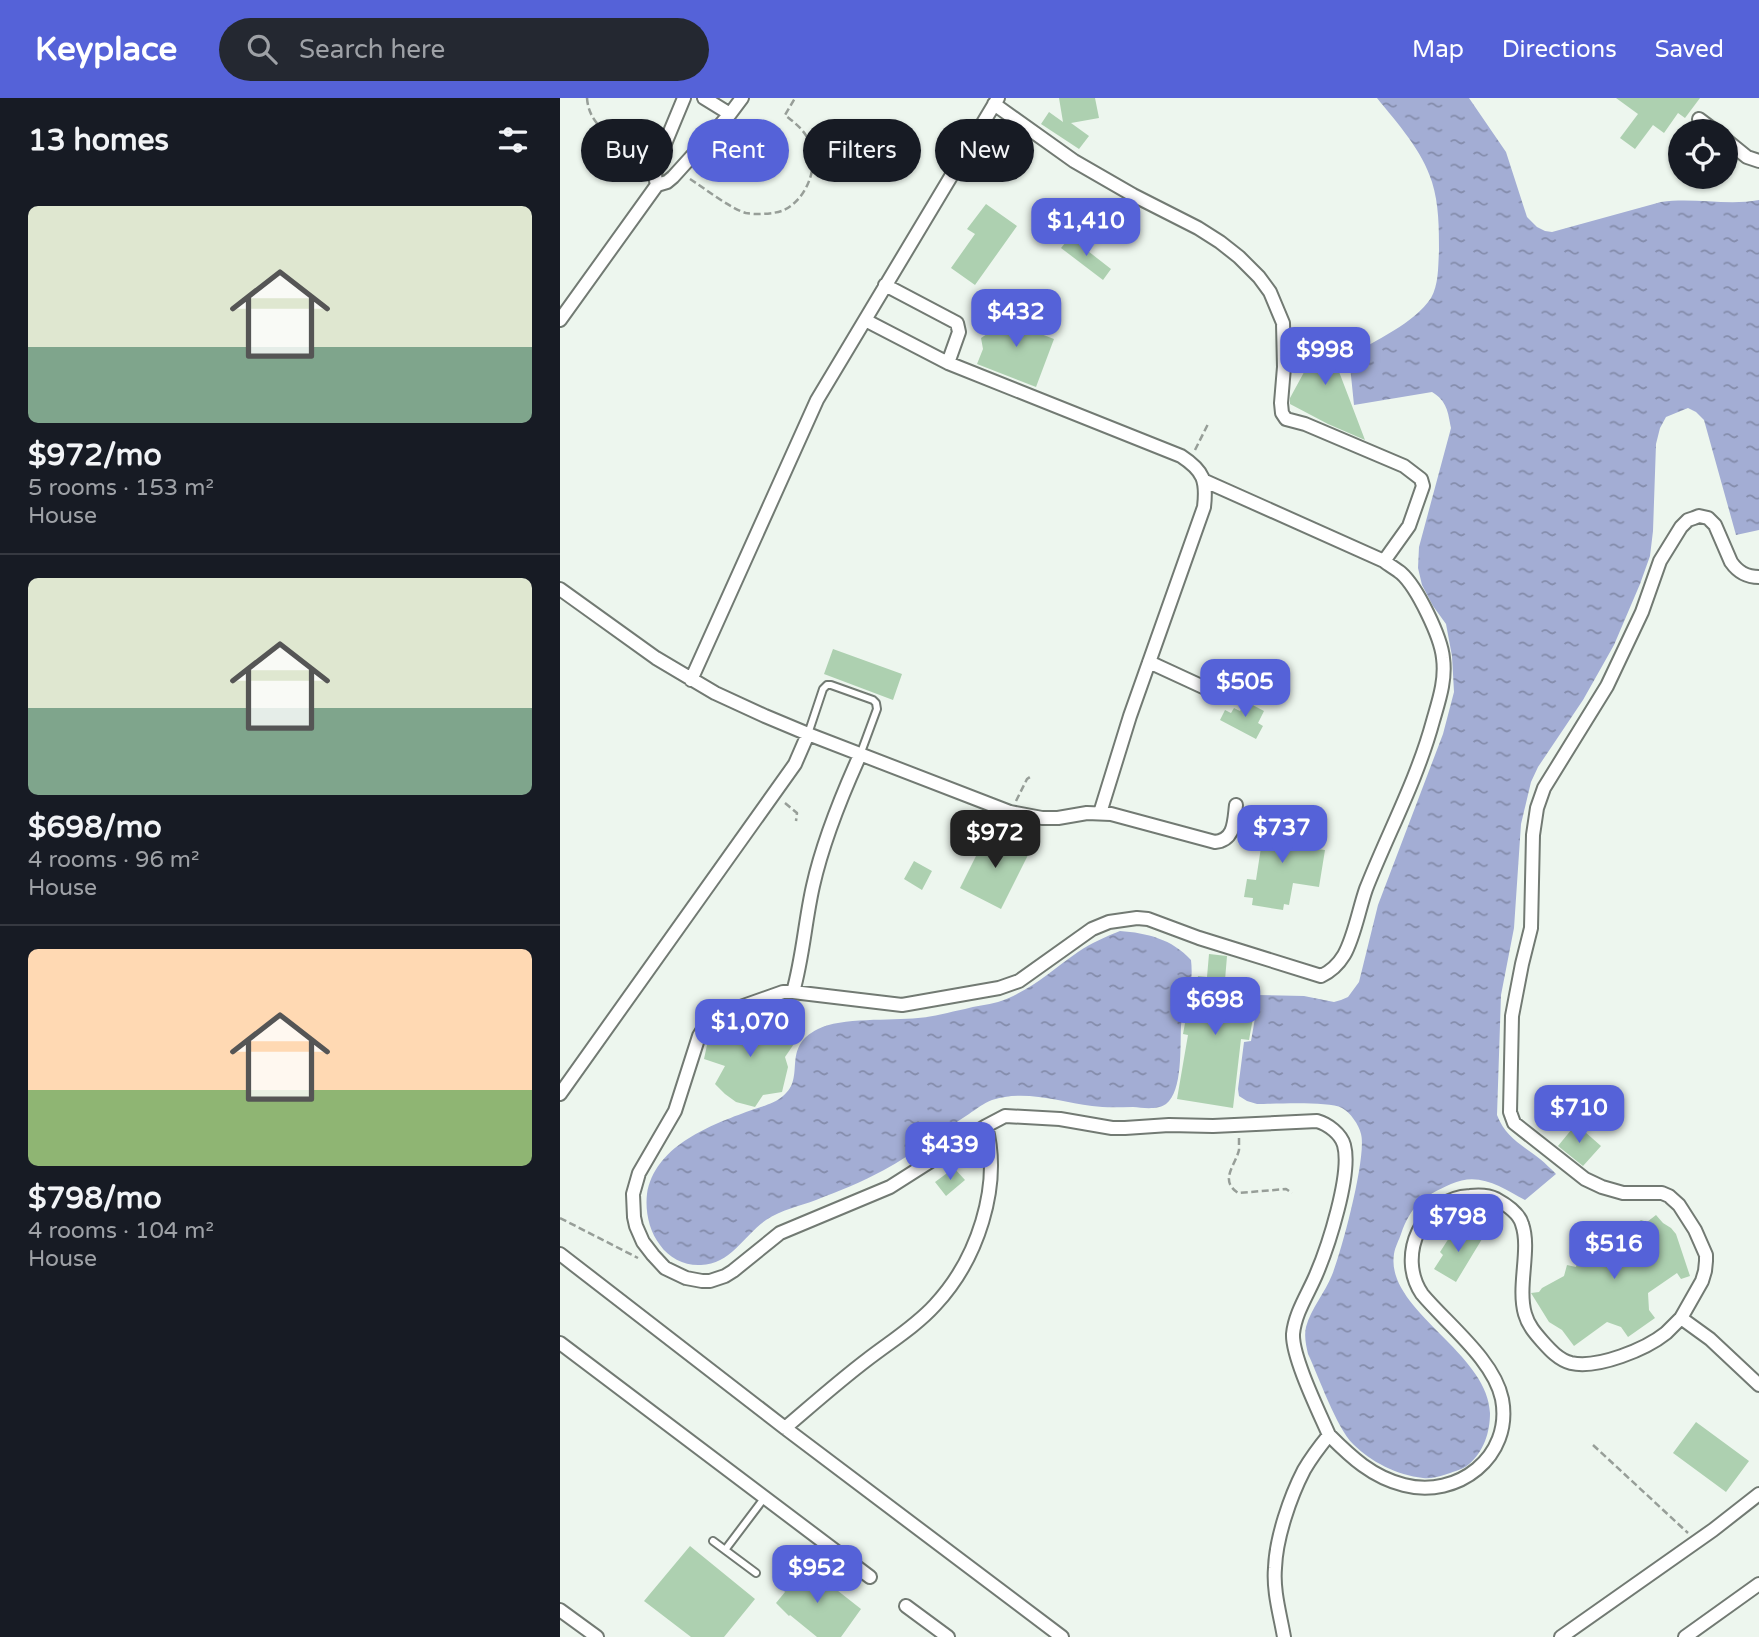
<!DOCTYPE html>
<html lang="en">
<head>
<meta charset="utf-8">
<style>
  :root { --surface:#171b24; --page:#242831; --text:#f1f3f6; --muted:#9ea1a6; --line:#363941; --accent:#5562d8 }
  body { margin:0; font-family:"Varela Round",sans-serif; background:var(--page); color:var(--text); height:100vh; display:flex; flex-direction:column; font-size:26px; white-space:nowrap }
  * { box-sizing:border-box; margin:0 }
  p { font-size:23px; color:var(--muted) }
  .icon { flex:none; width:38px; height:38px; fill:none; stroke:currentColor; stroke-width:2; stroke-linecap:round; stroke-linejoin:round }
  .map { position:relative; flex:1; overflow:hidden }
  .sheet { display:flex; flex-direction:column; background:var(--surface); width:560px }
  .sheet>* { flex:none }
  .top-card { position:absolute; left:21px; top:21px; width:665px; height:63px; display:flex; gap:14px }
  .controls { position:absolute; left:1108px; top:21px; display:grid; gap:14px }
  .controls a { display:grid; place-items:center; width:70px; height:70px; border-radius:50%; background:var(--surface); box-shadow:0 2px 5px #0004; font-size:35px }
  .price { position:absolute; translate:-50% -60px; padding:0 16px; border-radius:14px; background:var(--accent); color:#fff; font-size:23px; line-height:46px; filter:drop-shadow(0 2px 4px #0008) }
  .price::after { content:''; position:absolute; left:50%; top:42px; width:21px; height:16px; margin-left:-10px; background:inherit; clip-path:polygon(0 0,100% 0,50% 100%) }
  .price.on { background:#222; color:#fff }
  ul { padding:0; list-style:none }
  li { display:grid; align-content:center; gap:14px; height:371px; padding:0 28px }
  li+li { border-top:2px solid var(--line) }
  li span { display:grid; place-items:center; height:217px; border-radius:10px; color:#555 }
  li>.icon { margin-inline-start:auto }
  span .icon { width:126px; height:126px; fill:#fffc; stroke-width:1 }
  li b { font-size:30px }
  h2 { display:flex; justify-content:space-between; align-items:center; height:84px; padding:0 28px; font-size:30px }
  .tag { padding:0 24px; border-radius:32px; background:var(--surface); box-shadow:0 2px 5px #0004; font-size:24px; line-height:63px }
  .tag.on { background:var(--accent); color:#fff }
  header { display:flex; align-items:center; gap:42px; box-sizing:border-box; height:98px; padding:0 35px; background:var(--accent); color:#fff }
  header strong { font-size:33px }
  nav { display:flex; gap:38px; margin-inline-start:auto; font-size:24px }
  .search { width:490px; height:63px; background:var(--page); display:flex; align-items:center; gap:18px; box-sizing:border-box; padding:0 24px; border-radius:38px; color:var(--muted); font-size:26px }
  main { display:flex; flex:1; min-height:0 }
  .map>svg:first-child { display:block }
  .water { fill:url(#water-ripples) }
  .building { fill:#add0b0 }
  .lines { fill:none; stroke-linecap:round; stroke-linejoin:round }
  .lane-casing { stroke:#727a73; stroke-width:10 }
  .street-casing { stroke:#727a73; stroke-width:16 }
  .path { stroke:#979e98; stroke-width:2.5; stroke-dasharray:7 3.5; stroke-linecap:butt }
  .lane { stroke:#fff; stroke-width:6 }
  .street { stroke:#fff; stroke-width:12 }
</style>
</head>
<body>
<header>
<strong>Keyplace</strong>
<div class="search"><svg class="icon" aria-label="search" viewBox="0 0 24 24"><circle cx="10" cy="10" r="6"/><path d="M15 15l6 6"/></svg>Search here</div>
<nav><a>Map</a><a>Directions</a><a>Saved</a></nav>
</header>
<main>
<section class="sheet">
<h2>13 homes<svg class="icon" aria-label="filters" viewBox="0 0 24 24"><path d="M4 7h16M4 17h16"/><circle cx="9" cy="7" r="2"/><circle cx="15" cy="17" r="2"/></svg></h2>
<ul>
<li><span style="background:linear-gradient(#dfe7d0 65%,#7fa58c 0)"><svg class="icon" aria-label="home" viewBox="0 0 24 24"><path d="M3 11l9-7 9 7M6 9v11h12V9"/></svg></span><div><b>$972/mo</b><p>5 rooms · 153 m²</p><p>House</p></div></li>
<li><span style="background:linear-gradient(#dfe7d0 60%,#7fa58c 0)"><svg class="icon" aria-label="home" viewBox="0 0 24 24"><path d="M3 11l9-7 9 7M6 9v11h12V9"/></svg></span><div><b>$698/mo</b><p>4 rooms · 96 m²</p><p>House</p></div></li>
<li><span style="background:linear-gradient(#ffd9b3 65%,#8fb573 0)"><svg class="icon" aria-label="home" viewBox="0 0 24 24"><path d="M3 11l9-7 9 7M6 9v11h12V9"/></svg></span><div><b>$798/mo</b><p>4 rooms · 104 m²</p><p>House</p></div></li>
</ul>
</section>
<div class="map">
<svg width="1199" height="1539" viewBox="0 0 1199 1539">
  <defs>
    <pattern id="water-ripples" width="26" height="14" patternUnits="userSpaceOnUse" patternTransform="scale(1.75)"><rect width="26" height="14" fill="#a3add4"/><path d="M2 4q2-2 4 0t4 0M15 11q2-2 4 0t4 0" fill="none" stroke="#848cab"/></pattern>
  </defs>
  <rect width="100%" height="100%" fill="#edf6ee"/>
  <path class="water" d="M817,0h92l37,54 21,65 10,10 8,4 7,1 109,-30c32,-5 66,4 98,-2v330l-23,5 -32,-115 -8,-8 -8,-4 -22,9 -6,11 -4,16 -3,87 -3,25 -10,28 -26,61 -31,55 -45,67 -7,15 -10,42 -7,104 -13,67 -4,120c9,23 24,29 43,44 5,4 11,10 16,15l-31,26c-24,-13 -46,-29 -74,-16 -27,12 -40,21 -50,50 -2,6 -6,13 -7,20 -9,56 94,98 96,159 0,19 -6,39 -22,52 -6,5 -16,7 -24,10 -7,2 -14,4 -21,3 -26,-3 -52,-16 -70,-34 -17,-17 -34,-67 -45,-90 -2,-9 -4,-18 -2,-27 5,-19 19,-34 26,-52 10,-25 35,-119 29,-141 -2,-9 -11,-22 -19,-26 -14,-7 -66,-4 -85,-4l-10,-3 -8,-5 -1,-7 6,-47 7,-1 4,-23 -7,-2 5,-17 5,-4 46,1 30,6 7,-2 7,-3 11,-15 19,-77 65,-171 11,-42 -2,-36 -6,-32 -13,-18 -11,-21 -4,-17 1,-21 32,-119c-3,-16 -4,-27 -19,-36l-78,13 -5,-49c25,-15 66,-33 82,-58 8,-14 7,-32 8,-47 0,-22 0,-47 -7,-69 -10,-32 -34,-58 -55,-84z
    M560,833c27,2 52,8 71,29 1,9 1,18 -1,27 -2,13 -8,25 -9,39 -1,20 2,65 -15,78 -8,6 -23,4 -33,3 -13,0 -27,1 -41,-1 -32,-4 -67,-17 -100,-6 -8,3 -16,9 -23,14 -29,18 -55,40 -85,56 -22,12 -45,21 -68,30 -16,6 -35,10 -50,20 -22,15 -35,44 -65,45 -16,1 -32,-7 -41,-20 -11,-14 -15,-34 -13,-51 8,-47 59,-67 99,-82 12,-5 27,-7 37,-16 24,-19 -3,-48 35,-67 23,-12 73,-8 100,-11 16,-1 31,-6 47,-9 10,-3 22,-4 33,-7 31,-10 54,-32 80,-50 13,-9 27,-15 42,-21z"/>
  <path class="building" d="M499,0h36l4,20 -28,5 18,13 -10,13 -38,-25 8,-12 14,10z
    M1056,0h84l-15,20 -7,-5 -14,20 -11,-8 -18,24 -15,-11 18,-24z
    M426,106l31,22 -42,59 -24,-17 24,-34 -8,-5z
    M510,139l41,32 -8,11 -42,-32z
    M465,206l11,4 -8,21 26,10 -18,48 -59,-23 6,-15 -2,-11 9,-6 6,-15 21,8z
    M769,232l8,2 -7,16 35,92 -37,-16 -38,-20v-6l19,-35 -8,-23z
    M273,551l69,25 -9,26 -69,-26z
    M685,603l19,10 -6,12 5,3 -7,13 -36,-19 5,-10 6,3 3,-5 6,3z
    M697,720l35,6 -1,9 10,1 -2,13 26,3 -6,37 -26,-4 -4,22 -5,-1 -1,6 -31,-5 1,-7 -9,-1 3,-18 9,1 6,-39 -8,-1z
    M429,732l28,14 11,11 -27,54 -41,-21z
    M354,763l18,10 -10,19 -18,-11z
    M649,856l18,2 -2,24 28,4 -8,33 8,1 -4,22 -8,-1 -8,69 -56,-9 11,-64 -5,-1 5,-27 5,1 5,-32 9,1z
    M184,917l22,5 30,21 -11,16 3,10 -6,25 -19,3 -8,12 -19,-5 -11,-8 -10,-10 10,-18 -21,-7 3,-14 7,-12 12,-12z
    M1016,1026l25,22 -18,20 -25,-20z
    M394,1070l11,12 -19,16 -11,-14z
    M1096,1117l7,8 8,5 5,6 14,42 -9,3 -4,-6 -29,20 1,17 6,8 -27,19 -7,-10 -14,-5 -33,24 -12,-16 -13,-8 -18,-29 8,-1 3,-4 22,-12 3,-11 9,2 6,-29 25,5 3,-14 13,3 18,-12 6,2z
    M901,1128l21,13 -26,43 -22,-13 9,-14 -3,-3 9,-14 4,1z
    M1136,1324l53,39 -23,31 -53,-39z
    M130,1448l65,53 -31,38h-33l-47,-36z
    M238,1466l28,23 2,-4 33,26 -20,28h-24l-27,-22 -1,1 -13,-13 9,-11 -5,-6z"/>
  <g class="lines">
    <g class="lane-casing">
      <path id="lane" d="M248,636l15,-45 4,-4h4l42,15 3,3 1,6 -17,46
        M153,1443l43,32
        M165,1452l40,-53"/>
    </g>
    <g class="street-casing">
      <path id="street" d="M144,0l26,16
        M434,6l80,57 59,34 65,33 22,14 19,15 20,20 11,15 13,31 1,44 -3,36 1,10 4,6 19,5 99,42 17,13 2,7 -14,40 -25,35
        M1139,21l16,12
        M1166,42l21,17 12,4
        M97,87l-2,-9 2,-13 27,-65
        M325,187l72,38 2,9 -11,31
        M0,222l97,-135 10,-3 6,-5 57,-63 12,-16
        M305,222l83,43 233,93c23,15 26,25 23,51l-74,209 -30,97
        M0,491l96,69 59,35 50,23 43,18 202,78 32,6h16l29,-5 24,1 104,28c20,-2 19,-21 21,-37
        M589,564l65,30
        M131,582l126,-280 181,-302
        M233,894c10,-35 12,-71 20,-106 10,-45 28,-89 47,-131
        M0,996l235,-330 13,-30
        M426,1028l-96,61 -110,46 -47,38 -8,5 -15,5h-8l-16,-3 -21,-10 -12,-13 -10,-13 -7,-16 -2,-9 -1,-23 6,-21 36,-62 24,-75 8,-13 11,-8 65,-23h10l109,13 97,-17 20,-7 73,-52 17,-7 28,-4 11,1 51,19 122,38c11,-5 17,-11 23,-21 10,-17 15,-46 22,-66 22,-56 51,-109 67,-168 6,-21 13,-41 10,-63 -2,-21 -26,-71 -42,-85 -5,-4 -12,-8 -17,-12l-179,-80
        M0,1156l225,174 277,209
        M1121,1220l21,-37 3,-10 1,-10v-6l-11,-25 -16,-25 -10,-9 -7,-3h-39l-21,-6 -17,-8 -71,-56 -4,-11 2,-96 10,-52 9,-36 2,-93 4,-27 7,-20 63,-102 35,-74 18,-51 21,-34 7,-7 6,-2 5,-2 9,2 7,7 16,37c7,10 15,15 28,15
        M0,1245l310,234
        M225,1330c27,-23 54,-47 83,-69 22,-17 48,-33 67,-54 42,-45 67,-118 51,-179l19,-10 55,3 52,9h13l44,-3 44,1 104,-5c11,3 24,13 27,24 8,29 -16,102 -28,130 -8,19 -21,38 -23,59 -1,23 26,78 36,101
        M346,1508l42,31
        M0,1512l37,27
        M724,1539c-4,-23 -11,-46 -9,-69 1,-30 15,-71 29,-98 7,-12 16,-24 25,-35 22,22 43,42 75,50 53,14 109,-28 98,-86 -8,-39 -55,-75 -80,-105 -26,-38 0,-96 48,-98 9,-1 18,-1 26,3 11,6 23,14 26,25 9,25 -5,62 3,90 3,11 10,19 17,27 8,9 17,19 29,22 27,6 75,-14 95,-30 5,-5 10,-10 15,-15l29,21 49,46
        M1001,1539l152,-107 46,-36
        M1125,1539l74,-53"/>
    </g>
    <path class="path" d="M27,0c2,32 34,44 59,58
      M130,81c14,9 41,30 56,34 10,2 29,1 38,-3 23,-11 35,-44 26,-66 -4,-13 -15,-21 -25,-29l10,-17
      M635,352l14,-28
      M456,703l11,-22 3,-2
      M225,705l12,10 -1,8
      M679,1040c0,4 0,9 0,12 -4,16 -20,30 -1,43l48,-4 6,4
      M0,1120l78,40
      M1033,1347l95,88"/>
    <use href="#lane" class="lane"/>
    <use href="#street" class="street"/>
  </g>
</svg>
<div class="controls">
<a><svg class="icon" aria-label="locate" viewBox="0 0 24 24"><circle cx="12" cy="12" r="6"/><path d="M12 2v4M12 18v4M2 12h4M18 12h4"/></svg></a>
</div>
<b class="price" style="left:526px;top:160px">$1,410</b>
<b class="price" style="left:456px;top:251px">$432</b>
<b class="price" style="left:765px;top:289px">$998</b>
<b class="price" style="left:685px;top:621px">$505</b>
<b class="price" style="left:722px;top:767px">$737</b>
<b class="price on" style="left:435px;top:772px">$972</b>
<b class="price" style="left:655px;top:939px">$698</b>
<b class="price" style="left:190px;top:961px">$1,070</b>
<b class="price" style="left:1019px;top:1047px">$710</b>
<b class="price" style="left:390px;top:1084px">$439</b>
<b class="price" style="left:898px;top:1156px">$798</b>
<b class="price" style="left:1054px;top:1183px">$516</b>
<b class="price" style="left:257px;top:1507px">$952</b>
<div class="top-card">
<a class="tag">Buy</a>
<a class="tag on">Rent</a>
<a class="tag">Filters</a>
<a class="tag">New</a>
</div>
</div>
</main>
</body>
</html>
